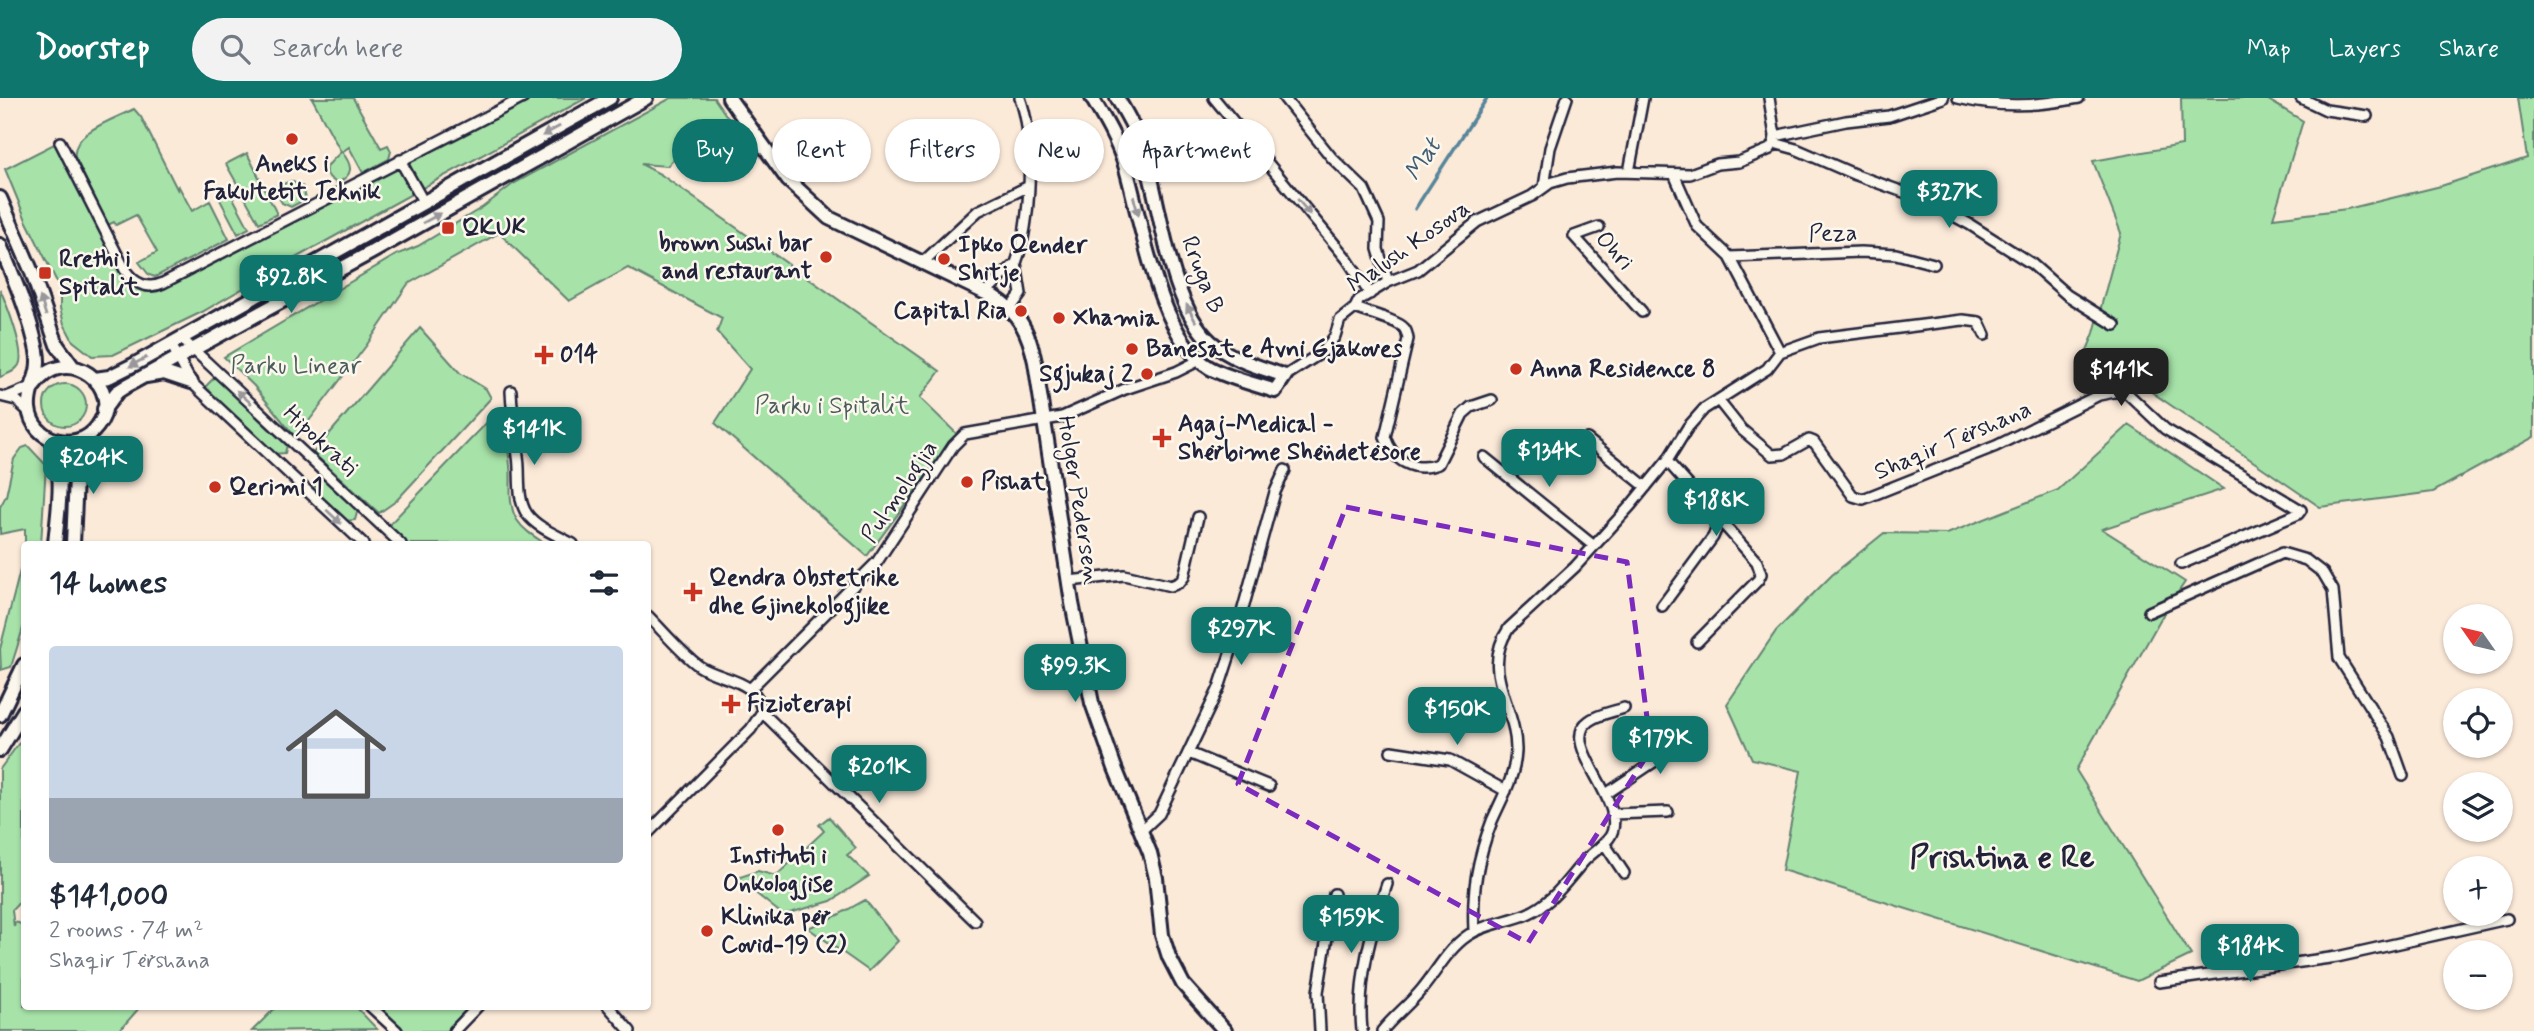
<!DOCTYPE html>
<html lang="en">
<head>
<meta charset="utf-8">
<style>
  :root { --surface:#fff; --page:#f2f2f3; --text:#1f2937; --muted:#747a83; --accent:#0f766e }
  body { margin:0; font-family:Mynerve,sans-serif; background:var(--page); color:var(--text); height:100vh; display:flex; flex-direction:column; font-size:26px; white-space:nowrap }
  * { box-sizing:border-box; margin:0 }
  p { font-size:23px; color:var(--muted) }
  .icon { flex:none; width:38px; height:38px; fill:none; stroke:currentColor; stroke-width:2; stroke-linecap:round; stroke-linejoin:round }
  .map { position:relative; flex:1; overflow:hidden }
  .panel { position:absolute; left:21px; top:443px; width:630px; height:469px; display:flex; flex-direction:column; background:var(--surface); border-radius:7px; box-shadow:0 2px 5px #0004 }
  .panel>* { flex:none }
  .hud { position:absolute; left:672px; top:21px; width:665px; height:63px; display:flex; gap:14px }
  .needle { width:46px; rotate:304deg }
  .tools { position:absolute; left:2443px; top:506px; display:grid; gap:14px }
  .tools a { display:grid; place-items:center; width:70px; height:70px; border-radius:50%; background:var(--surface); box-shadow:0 2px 5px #0004; font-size:35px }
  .price { position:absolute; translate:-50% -60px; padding:0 16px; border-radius:14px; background:var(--accent); color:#fff; font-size:23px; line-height:46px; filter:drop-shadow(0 2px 4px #0008) }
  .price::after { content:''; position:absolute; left:50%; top:42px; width:21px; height:16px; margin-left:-10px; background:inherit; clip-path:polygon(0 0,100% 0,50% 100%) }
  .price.active { background:#222; color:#fff }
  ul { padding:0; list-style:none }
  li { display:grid; align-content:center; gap:14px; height:371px; padding:0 28px }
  li span { display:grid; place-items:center; height:217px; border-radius:7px; color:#555 }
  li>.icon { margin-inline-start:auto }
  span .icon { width:126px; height:126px; fill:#fffc; stroke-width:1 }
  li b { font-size:30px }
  h2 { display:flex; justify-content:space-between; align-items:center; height:84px; padding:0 28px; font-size:30px }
  .chip { padding:0 24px; border-radius:32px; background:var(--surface); box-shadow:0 2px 5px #0004; font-size:24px; line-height:63px }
  .chip.active { background:var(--accent); color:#fff }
  header { display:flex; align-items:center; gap:42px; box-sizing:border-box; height:98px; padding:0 35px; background:var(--accent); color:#fff }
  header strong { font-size:33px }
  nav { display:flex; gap:38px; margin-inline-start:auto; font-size:24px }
  .search { width:490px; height:63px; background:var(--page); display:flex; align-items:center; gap:18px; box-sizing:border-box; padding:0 24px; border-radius:38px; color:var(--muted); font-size:26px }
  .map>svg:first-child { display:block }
  .green { fill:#a7e3a9; stroke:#648272; stroke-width:2 }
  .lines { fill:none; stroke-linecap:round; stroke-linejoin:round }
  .stream { stroke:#57859a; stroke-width:3.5 }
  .minor-casing { stroke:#22223b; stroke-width:14 }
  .tertiary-casing { stroke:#22223b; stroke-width:18 }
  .secondary-casing { stroke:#22223b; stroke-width:18 }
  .minor { stroke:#fbf7ec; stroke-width:9 }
  .tertiary { stroke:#fbf7ec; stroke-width:12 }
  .secondary { stroke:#fbf7ec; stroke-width:12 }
  .oneway { fill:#99979c }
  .marked { fill:none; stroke:#7b2cbf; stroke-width:5; stroke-dasharray:14 9; stroke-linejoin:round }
  .poi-dot { fill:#c8321e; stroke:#fbf7ec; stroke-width:2.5 }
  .labels { text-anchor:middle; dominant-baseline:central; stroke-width:5; stroke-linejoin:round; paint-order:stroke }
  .poi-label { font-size:24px; font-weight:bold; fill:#22223b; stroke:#fbf7ec; text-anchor:start }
  .street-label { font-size:24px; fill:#22223b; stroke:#fbf7ec }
  .park-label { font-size:24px; fill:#4a5c5c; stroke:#fbf7ec }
  .water-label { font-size:26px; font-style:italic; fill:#415c73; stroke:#fbf7ec }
  .district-label { font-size:32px; font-weight:bold; fill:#22223b; stroke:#fbf7ec }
</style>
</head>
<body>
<header>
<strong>Doorstep</strong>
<div class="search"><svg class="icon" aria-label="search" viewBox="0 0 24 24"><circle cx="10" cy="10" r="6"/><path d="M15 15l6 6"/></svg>Search here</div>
<nav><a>Map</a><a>Layers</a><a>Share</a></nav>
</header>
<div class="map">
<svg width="2534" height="933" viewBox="0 0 2534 933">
  <rect width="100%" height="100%" fill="#fcead9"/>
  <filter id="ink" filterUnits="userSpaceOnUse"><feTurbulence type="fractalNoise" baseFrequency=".0143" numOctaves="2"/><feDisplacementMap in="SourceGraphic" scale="14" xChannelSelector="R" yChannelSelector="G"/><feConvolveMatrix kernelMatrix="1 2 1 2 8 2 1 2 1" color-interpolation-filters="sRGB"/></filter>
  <g filter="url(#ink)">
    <path class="green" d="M312,0h41l28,50 7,-3 3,6 -2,8 -26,14 -14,-26 -7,5c11,14 12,23 -5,31 -20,-11 -7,-21 4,-31z
      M531,0h55l-287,158 -97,56 -89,43 -21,1 -19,-15 -9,-17 -4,-16v-20l-34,-68 -21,-51 51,-26 67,129 14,17 12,2 251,-124z
      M671,0h43l14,20 -7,5 -5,-5 -7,-1 -16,10 8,7 -34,32 -26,-2 19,10 280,197 -20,27 37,36 -90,122 -152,-133 35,-54 -33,-37 5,-14 -94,-50 -59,33 -70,-68 -91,51 -42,62 -70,92 -42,-52 -30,-29 172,-102 22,-9 65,-39 30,-23z
      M2181,0h84l38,23 -30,97 74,-9 94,-23 86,-28 -9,-60h16v339l-101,55 -113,15 -198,-135 -42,-4 14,-35 27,-100 -28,-72 89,-16z
      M134,11l7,8 37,74v-6l14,26 18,-10 19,38 -74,38 -6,-2 -10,-13 18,-10 -21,-37 -20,10 -2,-3 -6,3 -33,-68c-4,-25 40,-38 59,-48z
      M247,55l30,61 -18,9 -33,-59z
      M291,83l12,6 3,12 -15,8 -9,-4 -8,-14 1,-2z
      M229,92l20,38 -11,6 -20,-38z
      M0,191c6,14 26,63 19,76 -4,7 -12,9 -19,12z
      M420,230l40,45 26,16 5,9 -95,103 -17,12 -66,-60z
      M215,279l72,68 -2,8 -12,1 -68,-67z
      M44 307a21 21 0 1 1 42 0a21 21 0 1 1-42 0Z
      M495,316c9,16 14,33 15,52 2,18 -3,38 7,54 7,11 18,17 29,24h-139l-19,-18z
      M2129,327l95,64 -122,40 83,53 -24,36 -85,152 115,185 -54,26 -355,-111 19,-99 -49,-12 -25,-55 49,-73 56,-56 52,-42 63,1 111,-44z
      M28,348l18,19 -5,79h-16v-15l-25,5v-27l6,-11 8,-37 8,-11z
      M323,380l35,31 -3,11 -10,1 -33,-31z
      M24,457v70l-13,42 -10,3 -1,-21z
      M19,645l5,3v151l-12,13 2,17 1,-5 9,3v81h115l1,1 -21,24h-119v-262z
      M829,719l27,31 -9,7 22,21 -38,25 -48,14 -46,-37 21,-7 18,5 48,-45 -5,-6z
      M865,802l33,41 -29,30 -61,-43 30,-13z
      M277,908h78l22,23 -125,2z
      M377,908h93l-24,25h-47z"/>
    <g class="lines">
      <path class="stream" d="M1415,111l72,-111"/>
      <g class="minor-casing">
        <path id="minor" d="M1214,0l133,161 23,35
          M1284,0l48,60 32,31 15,33 -1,27 10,33
          M1958,0c42,10 79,8 121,0
          M2301,0l25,12 41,6
          M1775,38l71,-15 43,-5 54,-18
          M60,44l65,128c10,14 22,20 38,13l360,-185
          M1774,45l22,6 60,26 67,24 46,25 63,40 35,31 48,30
          M400,62l24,43
          M1629,74l14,-74
          M1674,76l23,52 33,31 50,95
          M1544,89l6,-39 17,-50
          M1599,129l-25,9 68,76
          M1730,159l131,-5 35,2 38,10
          M922,165l56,-52 49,-24
          M1016,165c15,-40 19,-125 4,-165
          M985,195l31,-30 5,31 -11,15
          M1355,210c10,4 44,13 49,20 3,3 3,7 4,11l-23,98c8,24 29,36 53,27l25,-50 8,-7 21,-7
          M181,240l220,206
          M171,246l20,38 173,162
          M1285,278l39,-25 11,-15 5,-16 15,-12 4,-8 29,-18 30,-12 59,-48 55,-26 18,-13 17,-5 50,-6 73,2 27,-10 22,-2 31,-13 4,-6 1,-7 -6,-38
          M511,293c1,23 4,41 7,65 3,18 -2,42 9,58 10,14 32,22 46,30
          M0,298l16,4 12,11
          M7,299l27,-11
          M1718,302l23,29 31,26 12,-1 25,-14 5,2 39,54 10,3 133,-53 103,-51 20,-4 8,2 38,36 136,81 -3,4 -117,50
          M1587,341l59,48
          M1484,359l110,89
          M1667,363l90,101 4,12 -3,6 -61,62
          M1069,483l55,-6 47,11 9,-4 4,-5 14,-60
          M1662,508l51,-69 3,-7 -1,-15
          M2149,514l133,-59 24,7 17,13 10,17 6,68 50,79 14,39
          M648,518c16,16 32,36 51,50 22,15 59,12 63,46
          M751,590l126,-126 76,-116 12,-12 97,-17 63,-28 51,-17 24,-12
          M762,614l213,209
          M1391,653l59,9 56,31
          M1189,655l80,33
          M1606,696l91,-61
          M1612,716l56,-2
          M1142,732l17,-16 60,-126 14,-43 42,-153 10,-22
          M648,735l103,-104 11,-17
          M1604,745l20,30
          M1474,833c-2,-41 3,-71 18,-110 10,-23 23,-44 24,-70 1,-45 -37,-79 -7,-123l66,-61 56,-62 36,-44 21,-34 16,-18 63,-40 13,-17 39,-14 144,-18 16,2 6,13
          M2159,884l178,-25 170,-38
          M370,908l27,25
          M608,908l22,25
          M454,933l24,-25
          M1320,933l-2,-39 16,-98
          M1362,933c-5,-51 9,-99 25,-147
          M1382,933c12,-15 28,-27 40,-42 15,-18 26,-40 45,-53 17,-12 41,-14 60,-22 27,-12 39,-33 58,-54 7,-7 17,-13 24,-22 24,-33 -53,-94 -20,-117 9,-7 24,-9 35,-13"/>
      </g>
      <g class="tertiary-casing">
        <path id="tertiary" d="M729,0l59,82 41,38 165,79c26,16 35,36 41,65l37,241 20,100 23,65 35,85 6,25 6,57 7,22 14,27 42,47
          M146,278l18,-3 27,9"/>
      </g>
      <g class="secondary-casing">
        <path id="secondary" d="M1092,0c13,22 25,42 33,67 16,53 33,173 85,203 19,10 44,16 65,23l10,-15c-25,-9 -53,-16 -74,-34 -41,-35 -50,-135 -66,-186 -6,-21 -17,-40 -28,-58
          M0,100l31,72 26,75 16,22
          M0,147c14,34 30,70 37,106 5,25 -10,36 -8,57 3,34 48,46 68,19 31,-40 -32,-87 -63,-41
          M95,281l14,-2 26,-13 475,-266
          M104,311l13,-17 11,-7 244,-133 274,-154
          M50,341c16,34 8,69 5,105
          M73,446l4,-89 6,-16
          M0,617l24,-50
          M0,652l24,-39"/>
      </g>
      <use href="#minor" class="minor"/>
      <use href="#tertiary" class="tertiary"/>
      <use href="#secondary" class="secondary"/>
    </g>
    <defs><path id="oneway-solid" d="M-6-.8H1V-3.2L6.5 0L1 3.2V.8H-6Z" transform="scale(1.75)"/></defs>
    <g class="oneway">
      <use href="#oneway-solid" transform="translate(551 33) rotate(151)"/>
      <use href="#oneway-solid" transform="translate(1136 108) rotate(75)"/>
      <use href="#oneway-solid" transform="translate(1304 109) rotate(50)"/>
      <use href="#oneway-solid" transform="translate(432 120) rotate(-29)"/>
      <use href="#oneway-solid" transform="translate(43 208) rotate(-108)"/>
      <use href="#oneway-solid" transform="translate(1191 215) rotate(-118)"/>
      <use href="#oneway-solid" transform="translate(138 264) rotate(151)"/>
      <use href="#oneway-solid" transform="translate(244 299) rotate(-138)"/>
      <use href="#oneway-solid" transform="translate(334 419) rotate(43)"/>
    </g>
  </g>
  <path class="marked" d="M1346,409l281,55 24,187 -123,194 -290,-159z"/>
  <g class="poi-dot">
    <circle cx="292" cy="41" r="7"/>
    <rect x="441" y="123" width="14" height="14" rx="3.5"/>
    <circle cx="826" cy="159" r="7"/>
    <circle cx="944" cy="161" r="7"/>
    <rect x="38" y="168" width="14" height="14" rx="3.5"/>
    <circle cx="1021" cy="213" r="7"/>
    <circle cx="1059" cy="220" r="7"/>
    <circle cx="1132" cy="251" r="7"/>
    <path d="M540.5 246.5h7v7h7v7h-7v7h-7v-7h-7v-7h7z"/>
    <circle cx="1516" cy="271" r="7"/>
    <circle cx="1147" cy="276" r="7"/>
    <path d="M1158.5 329.5h7v7h7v7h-7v7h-7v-7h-7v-7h7z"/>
    <circle cx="967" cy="384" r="7"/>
    <circle cx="215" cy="389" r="7"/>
    <path d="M689.5 483.5h7v7h7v7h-7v7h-7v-7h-7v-7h7z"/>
    <path d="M727.5 595.5h7v7h7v7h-7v7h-7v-7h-7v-7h7z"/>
    <circle cx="778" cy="732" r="7"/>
    <circle cx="707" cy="833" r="7"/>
  </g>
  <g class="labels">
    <g class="poi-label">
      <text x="292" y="66" text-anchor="middle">Aneks i<tspan x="292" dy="28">Fakultetit Teknik</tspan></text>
      <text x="462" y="130">QKUK</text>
      <text x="812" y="145" text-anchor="end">brown sushi bar<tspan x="812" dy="28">and restaurant</tspan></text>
      <text x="958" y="147">Ipko Qender<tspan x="958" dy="28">Shitje</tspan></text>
      <text x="59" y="161">Rrethi i<tspan x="59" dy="28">Spitalit</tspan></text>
      <text x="1007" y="213" text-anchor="end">Capital Ria</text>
      <text x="1073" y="220">Xhamia</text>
      <text x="1146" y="251">Banesat e Avni Gjakoves</text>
      <text x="560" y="257">014</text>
      <text x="1530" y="271">Anna Residence 8</text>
      <text x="1133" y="276" text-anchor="end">Sgjukaj 2</text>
      <text x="1178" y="326">Agaj-Medical -<tspan x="1178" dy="28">Shërbime Shëndetësore</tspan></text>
      <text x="981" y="384">Pishat</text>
      <text x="229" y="389">Qerimi 1</text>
      <text x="709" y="480">Qendra Obstetrike<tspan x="709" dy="28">dhe Gjinekologjike</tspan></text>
      <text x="747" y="606">Fizioterapi</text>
      <text x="778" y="758" text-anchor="middle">Instituti i<tspan x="778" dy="28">Onkologjise</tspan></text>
      <text x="721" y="819">Klinika për<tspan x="721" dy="28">Covid-19 (2)</tspan></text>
    </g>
    <g class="street-label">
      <text transform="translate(1833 136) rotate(-1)">Peza</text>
      <text transform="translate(1409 149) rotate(-35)">Malush Kosova</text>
      <text transform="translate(1614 153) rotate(48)">Ohri</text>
      <text transform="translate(1202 177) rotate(69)">Rruga B</text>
      <text transform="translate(320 343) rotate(43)">Hipokrati</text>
      <text transform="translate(1953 343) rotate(-23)">Shaqir Tërshana</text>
      <text transform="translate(900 394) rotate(-56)">Pulmologjia</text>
      <text transform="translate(1078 402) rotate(81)">Holger Pedersen</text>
    </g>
    <g class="park-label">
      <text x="296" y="268">Parku Linear</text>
      <text x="832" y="308">Parku i Spitalit</text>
    </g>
    <g class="water-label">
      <text transform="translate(1423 62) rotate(-57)">Mat</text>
    </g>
    <g class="district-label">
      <text x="2002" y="760">Prishtina e Re</text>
    </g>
  </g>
</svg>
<div class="tools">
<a><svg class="needle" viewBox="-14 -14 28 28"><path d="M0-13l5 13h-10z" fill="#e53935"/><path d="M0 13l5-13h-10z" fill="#747a83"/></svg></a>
<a><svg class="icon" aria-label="locate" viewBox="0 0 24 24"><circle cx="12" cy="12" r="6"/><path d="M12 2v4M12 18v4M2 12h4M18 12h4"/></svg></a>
<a><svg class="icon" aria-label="layers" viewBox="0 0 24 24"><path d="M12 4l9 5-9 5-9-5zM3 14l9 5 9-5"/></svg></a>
<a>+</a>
<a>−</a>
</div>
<b class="price" style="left:1949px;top:132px">$327K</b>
<b class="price" style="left:291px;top:217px">$92.8K</b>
<b class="price active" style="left:2121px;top:310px">$141K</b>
<b class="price" style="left:534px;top:369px">$141K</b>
<b class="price" style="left:1549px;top:391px">$134K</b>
<b class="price" style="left:93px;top:398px">$204K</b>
<b class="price" style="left:1716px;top:440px">$188K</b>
<b class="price" style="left:1241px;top:569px">$297K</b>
<b class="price" style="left:1075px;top:606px">$99.3K</b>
<b class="price" style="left:1457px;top:649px">$150K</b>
<b class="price" style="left:1660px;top:678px">$179K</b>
<b class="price" style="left:879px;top:707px">$201K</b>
<b class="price" style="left:1351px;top:857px">$159K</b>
<b class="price" style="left:2250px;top:886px">$184K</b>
<div class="hud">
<a class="chip active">Buy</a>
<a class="chip">Rent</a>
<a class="chip">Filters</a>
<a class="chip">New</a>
<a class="chip">Apartment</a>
</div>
<section class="panel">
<h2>14 homes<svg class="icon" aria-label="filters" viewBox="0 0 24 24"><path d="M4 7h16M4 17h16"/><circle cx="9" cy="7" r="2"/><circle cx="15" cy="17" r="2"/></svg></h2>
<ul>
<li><span style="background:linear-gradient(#c9d6e8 70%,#9aa5b1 0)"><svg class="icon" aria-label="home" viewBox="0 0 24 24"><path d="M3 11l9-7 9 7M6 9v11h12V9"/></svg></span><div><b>$141,000</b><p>2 rooms · 74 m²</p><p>Shaqir Tërshana</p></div></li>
</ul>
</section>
</div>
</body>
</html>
